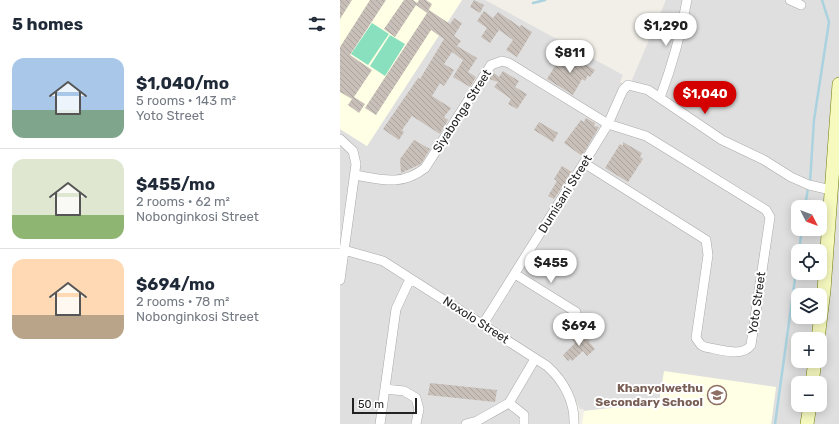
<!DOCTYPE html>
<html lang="en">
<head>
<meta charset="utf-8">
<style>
  :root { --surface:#fff; --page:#f6f6f7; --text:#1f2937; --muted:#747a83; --line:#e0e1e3; --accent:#d40000 }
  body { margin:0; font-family:Rubik,sans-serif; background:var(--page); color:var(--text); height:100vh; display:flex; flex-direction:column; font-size:15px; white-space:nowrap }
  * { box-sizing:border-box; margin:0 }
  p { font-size:13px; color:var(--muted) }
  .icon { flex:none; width:22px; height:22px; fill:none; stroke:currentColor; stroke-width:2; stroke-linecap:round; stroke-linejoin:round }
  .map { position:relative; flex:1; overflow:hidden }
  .sheet { display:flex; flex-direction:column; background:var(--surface); width:340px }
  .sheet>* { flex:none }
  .needle { width:26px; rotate:132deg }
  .tools { position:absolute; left:451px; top:200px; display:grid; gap:8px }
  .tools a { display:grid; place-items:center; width:36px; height:36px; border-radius:8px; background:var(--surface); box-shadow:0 2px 10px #0003; font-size:20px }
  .scale { position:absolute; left:12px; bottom:10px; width:65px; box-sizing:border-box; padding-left:4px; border:2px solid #222; border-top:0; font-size:11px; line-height:14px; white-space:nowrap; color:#222; -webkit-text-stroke:3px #fff; paint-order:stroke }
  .price { position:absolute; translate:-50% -34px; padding:0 9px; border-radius:14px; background:#fff; color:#222; font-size:13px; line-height:26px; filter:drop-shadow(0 1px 2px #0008) }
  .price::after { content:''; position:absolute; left:50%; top:24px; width:12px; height:9px; margin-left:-6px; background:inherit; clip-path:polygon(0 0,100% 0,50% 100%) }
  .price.active { background:var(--accent); color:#fff }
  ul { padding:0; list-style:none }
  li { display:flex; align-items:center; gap:12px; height:100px; padding:0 12px }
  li+li { border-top:1px solid var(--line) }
  li span { display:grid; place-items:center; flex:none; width:112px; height:80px; border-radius:12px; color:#555 }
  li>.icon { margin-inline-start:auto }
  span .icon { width:48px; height:48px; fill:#fffc; stroke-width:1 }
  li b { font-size:17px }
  h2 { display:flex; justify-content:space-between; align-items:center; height:48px; padding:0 12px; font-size:17px }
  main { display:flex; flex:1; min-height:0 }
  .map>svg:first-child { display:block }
  .residential { fill:#e0dfdf; fill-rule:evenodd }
  .education { fill:#ffffe5 }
  .pitch { fill:#88e0be }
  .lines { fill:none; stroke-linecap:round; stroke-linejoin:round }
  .stream { stroke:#aad3df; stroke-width:2.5 }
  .building { fill:url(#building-back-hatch) }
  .street-casing { stroke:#a9a9a9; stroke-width:10 }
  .secondary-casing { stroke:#707d05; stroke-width:14 }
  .street { stroke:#fff; stroke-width:9 }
  .secondary { stroke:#f7fabf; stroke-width:13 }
  .labels { text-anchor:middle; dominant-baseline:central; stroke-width:4; stroke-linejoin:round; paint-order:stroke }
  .street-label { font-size:12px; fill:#222; stroke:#fff }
  .education-label { font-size:12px; font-weight:bold; fill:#785e54; stroke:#fff; text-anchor:end }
</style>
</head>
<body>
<main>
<section class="sheet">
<h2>5 homes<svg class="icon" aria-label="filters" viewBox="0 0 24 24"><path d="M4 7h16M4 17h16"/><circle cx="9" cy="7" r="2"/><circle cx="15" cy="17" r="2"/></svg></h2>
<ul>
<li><span style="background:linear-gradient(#a9c7e8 65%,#7fa58c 0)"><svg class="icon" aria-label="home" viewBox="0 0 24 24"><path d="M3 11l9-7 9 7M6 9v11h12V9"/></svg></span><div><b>$1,040/mo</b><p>5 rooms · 143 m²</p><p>Yoto Street</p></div></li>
<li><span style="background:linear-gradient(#dfe7d0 70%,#8fb573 0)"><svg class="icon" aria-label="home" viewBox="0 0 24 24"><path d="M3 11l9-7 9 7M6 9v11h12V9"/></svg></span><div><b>$455/mo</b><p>2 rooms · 62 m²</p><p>Nobonginkosi Street</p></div></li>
<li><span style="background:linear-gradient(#ffd9b3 70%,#b9a48a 0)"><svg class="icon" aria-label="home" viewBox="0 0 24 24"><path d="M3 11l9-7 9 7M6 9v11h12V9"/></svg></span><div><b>$694/mo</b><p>2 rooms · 78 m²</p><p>Nobonginkosi Street</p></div></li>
</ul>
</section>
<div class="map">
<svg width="499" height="424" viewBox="0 0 499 424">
  <defs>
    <pattern id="building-back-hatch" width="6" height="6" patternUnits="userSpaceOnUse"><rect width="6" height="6" fill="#c7bfb8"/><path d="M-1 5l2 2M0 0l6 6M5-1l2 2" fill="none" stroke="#aba49e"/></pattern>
  </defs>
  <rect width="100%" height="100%" fill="#f2efe9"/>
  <path class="residential" d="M122,0h23l138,75 -3,7 6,3 5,-3 35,-82h173v424h-68l5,-37 -112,-8 -5,24 -75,8 -1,-2h-3l-17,-33 -3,3 15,45h-235v-295l27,17zM458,207h22v22h-22zM458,251h22v22h-22zM458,295h22v22h-22zM458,339h22v22h-22zM458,383h22v22h-22z"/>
  <path class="education" d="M0,0h122l-95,146 -27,-17z
    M324,371l112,16 -5,37h-189l2,-13 75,-8z"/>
  <path class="pitch" d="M32,23l17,11 -21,31 -17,-11z
    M50,35l15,9 -20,32 -15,-10z"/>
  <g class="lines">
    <path class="stream" d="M193,3l12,-3
      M470,182l4,-62 15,-98 -7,-22
      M465,207l3,-19
      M459,251l3,-22
      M435,424l23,-167"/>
  </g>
  <path class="building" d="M0,0h12l-12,19z
    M30,0h16l-36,55 22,15 -18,27 11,7 -6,9 -11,-8 4,-6 -12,-7v-45z
    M64,0h9l4,3 2,-3h7l6,4 -5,9 -11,-8 -21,32 -11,-8z
    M134,0l10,5 -4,8 -10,-6z
    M89,10l21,14 4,-6 8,5 -8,13 7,5 -4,5 20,12 -9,14 8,5 -6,10 -17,-10 10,-17 -11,-8 -8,12 10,6 -10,16 -4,-3 -8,13 19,12 -7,9 4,3 -8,14 -28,-18 -10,14 2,2 -5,8 -16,-11 35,-51 2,1 24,-40 -13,-9 -55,85 -11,-7z
    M144,11l9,7 5,-6 22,15 1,-2 11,7 -15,25 -11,-7 7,-10 -14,-10 -9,13 -9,-6 6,-9 -10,-7z
    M221,56l9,5 2,-3 8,6 1,-2 14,8 -5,7 -2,-2 -3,6 -3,-2 -9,16 -26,-16z
    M163,71l16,10 -4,6 12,7 -10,15 -9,-5 3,-5 -17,-12 4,-5 -9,-3 5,-6 5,4z
    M246,118l9,5 -1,3 5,1 -17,29 -18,-13 17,-23 3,2z
    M199,122l19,11 -5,9 -19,-12z
    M74,140l16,9 -9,15 -20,9 -1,-14z
    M283,142l19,11 -2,4 3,2 -15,23 -23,-14 15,-24 3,2z
    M222,166l10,6 -18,27 -6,-3 9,-15 -3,-2z
    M238,331l12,10 -1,1 6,7 -8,7 -4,-5 -11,10 -2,-2 -2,2 -5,-6 12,-12 -4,-5z
    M90,383l67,7 -2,12 -67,-7z"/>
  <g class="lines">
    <g class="street-casing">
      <path id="street" d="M450,0l11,5
        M320,98c12,-32 21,-64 27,-98
        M0,139l13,12 3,13 -16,116
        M15,175c28,5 47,11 70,-7l66,-103 11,-4 7,2 99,61 38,12 120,74 4,7 -19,128c-8,13 -33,4 -46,2l-4,-2 -5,-7 12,-83 -2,-15 -122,-77
        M4,250l39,11 164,105c17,15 28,36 27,58
        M175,274l61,38
        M143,324l101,-161 24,-39 15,-34 5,-5 20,5 74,50 42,20 27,17 18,8 22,5
        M45,389l19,2 12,7 3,11 -3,15
        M169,403l26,-44
        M40,424l16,-115 14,-30
        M126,424l11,-3 32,-18 15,12v9"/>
    </g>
    <g class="secondary-casing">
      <path id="secondary" d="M478,339l6,-49 15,-206
        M472,383l3,-22
        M467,424l3,-19"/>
    </g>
    <use href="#street" class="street"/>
    <use href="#secondary" class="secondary"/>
  </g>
  <defs>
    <g id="school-ring" transform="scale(1)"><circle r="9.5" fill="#fff" stroke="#8d6e63" stroke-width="1.5"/><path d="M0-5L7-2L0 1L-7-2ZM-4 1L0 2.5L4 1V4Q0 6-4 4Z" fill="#8d6e63"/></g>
  </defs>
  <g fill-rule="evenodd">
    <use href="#school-ring" x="377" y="395"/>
  </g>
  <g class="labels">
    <g class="street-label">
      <text transform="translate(122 111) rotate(-57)">Siyabonga Street</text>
      <text transform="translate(225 194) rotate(-58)">Dumisani Street</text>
      <text transform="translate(417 303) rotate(-82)">Yoto Street</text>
      <text transform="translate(136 320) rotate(33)">Noxolo Street</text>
    </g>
    <g class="education-label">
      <text x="363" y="388">Khanyolwethu<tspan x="363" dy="14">Secondary School</tspan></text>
    </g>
  </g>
</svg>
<div class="tools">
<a><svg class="needle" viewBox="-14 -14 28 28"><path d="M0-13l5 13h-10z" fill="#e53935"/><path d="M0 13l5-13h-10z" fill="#747a83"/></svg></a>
<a><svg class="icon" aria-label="locate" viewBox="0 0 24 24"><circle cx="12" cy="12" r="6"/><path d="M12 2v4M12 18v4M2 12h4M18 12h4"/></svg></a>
<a><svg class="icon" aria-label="layers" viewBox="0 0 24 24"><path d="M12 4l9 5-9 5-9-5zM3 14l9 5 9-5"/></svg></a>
<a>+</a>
<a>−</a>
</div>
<div class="scale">50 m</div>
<b class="price" style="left:326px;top:47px">$1,290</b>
<b class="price" style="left:230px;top:74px">$811</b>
<b class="price active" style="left:365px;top:115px">$1,040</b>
<b class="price" style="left:211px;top:284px">$455</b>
<b class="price" style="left:239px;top:347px">$694</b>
</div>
</main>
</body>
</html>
